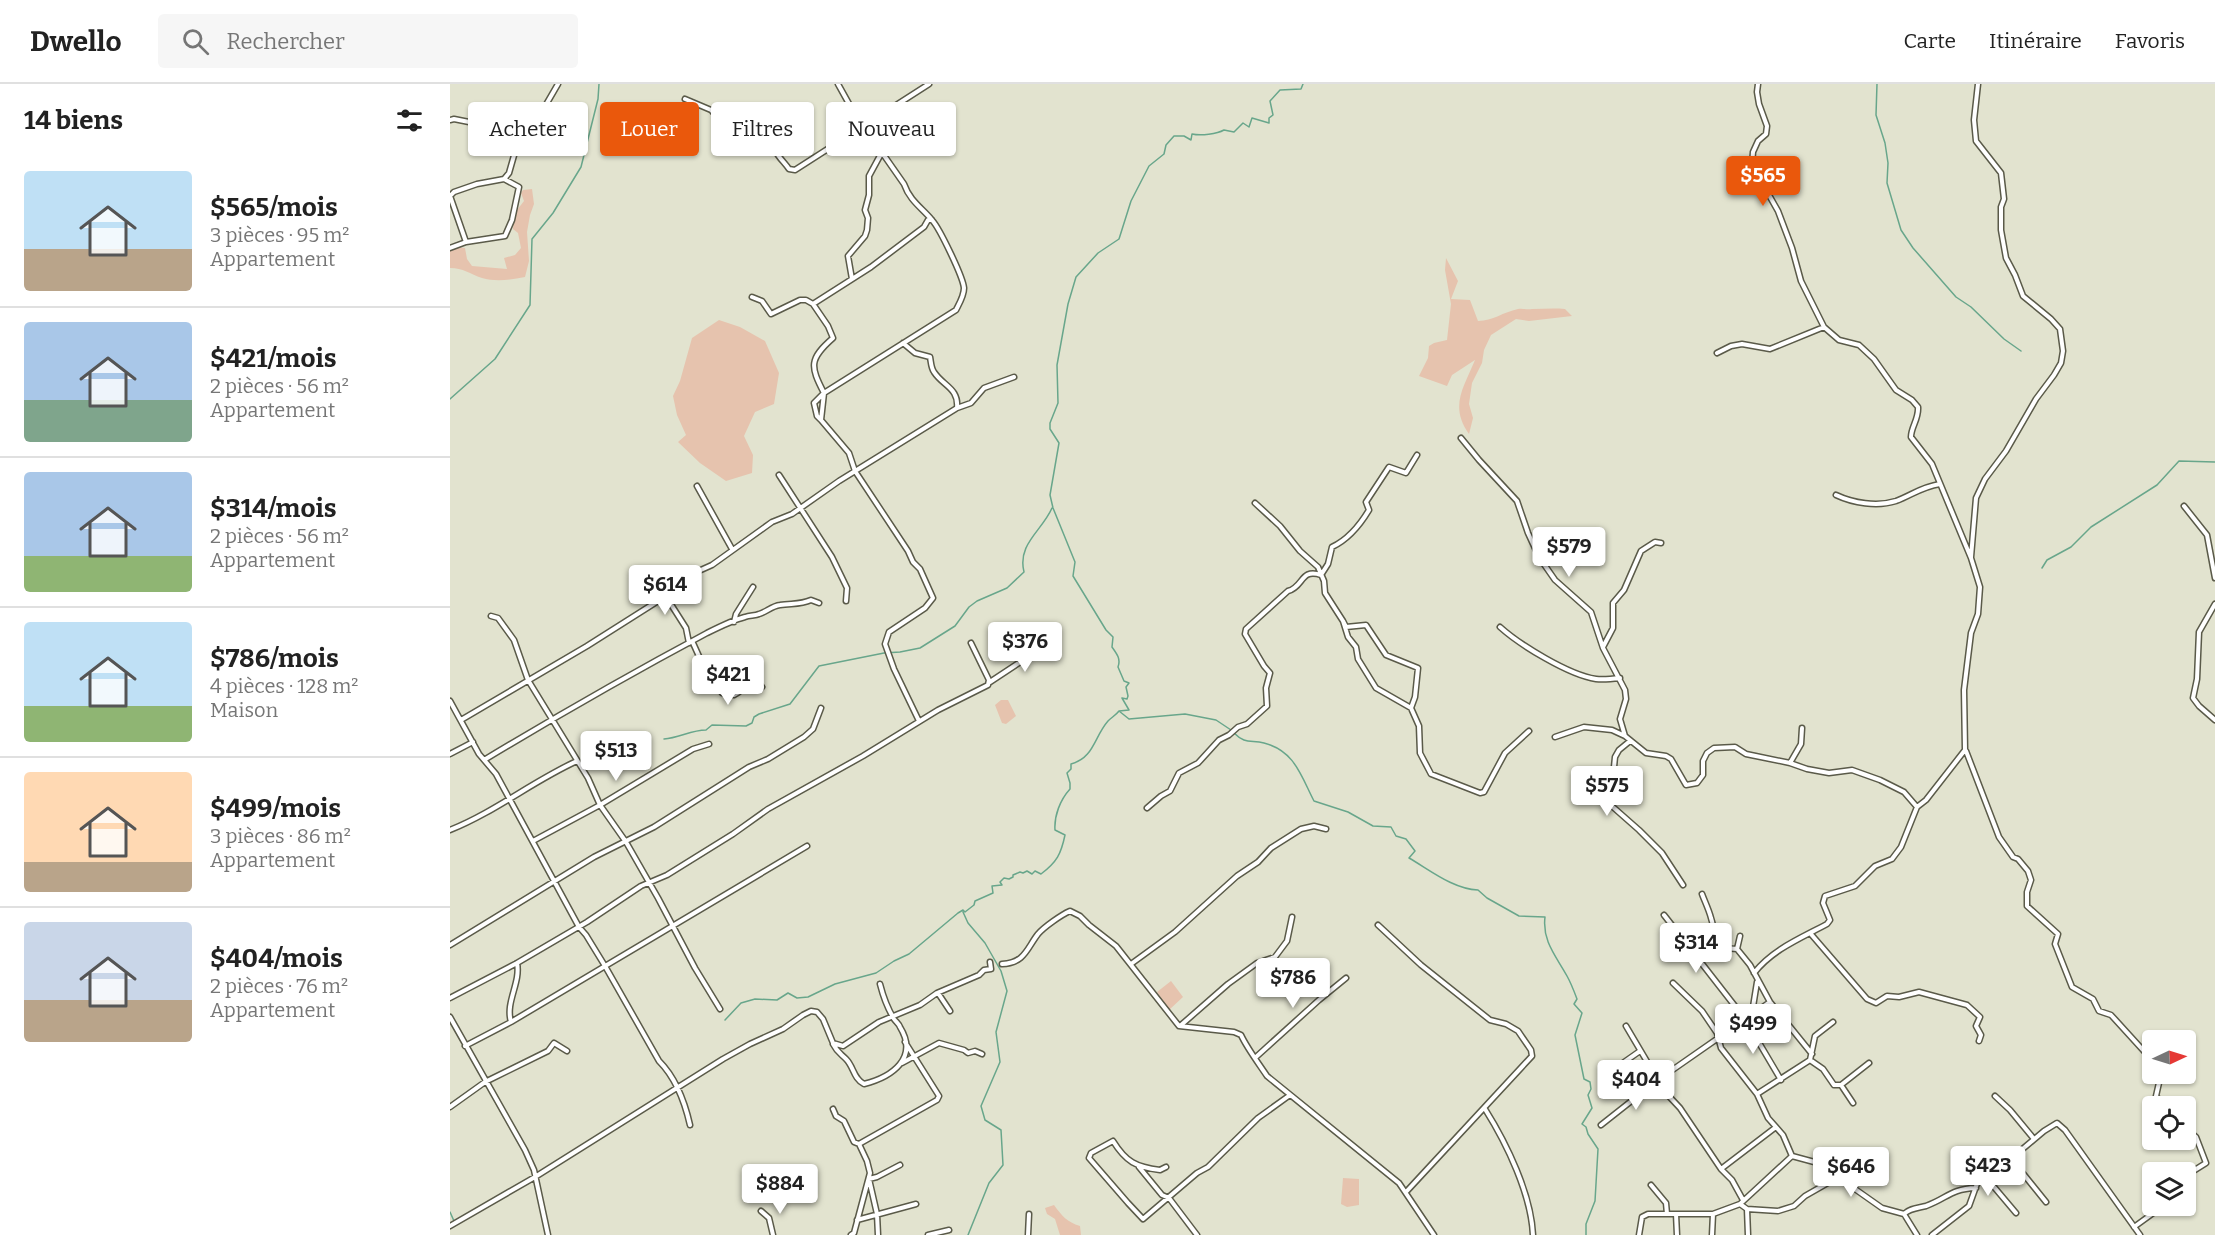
<!DOCTYPE html>
<html lang="fr">
<head>
<meta charset="utf-8">
<style>
  :root { --surface:#fff; --page:#f6f6f6; --text:#222; --muted:#767676; --line:#e0e0e0; --accent:#ea580c }
  body { margin:0; font-family:Bitter,serif; background:var(--page); color:var(--text); height:100vh; display:flex; flex-direction:column; font-size:22px; white-space:nowrap }
  * { box-sizing:border-box; margin:0 }
  p { font-size:20px; color:var(--muted) }
  .icon { flex:none; width:33px; height:33px; fill:none; stroke:currentColor; stroke-width:2; stroke-linecap:round; stroke-linejoin:round }
  .map { position:relative; flex:1; overflow:hidden }
  .panel { display:flex; flex-direction:column; background:var(--surface); width:450px }
  .panel>* { flex:none }
  .hud { position:absolute; left:18px; top:18px; width:570px; height:54px; display:flex; gap:12px }
  .needle { width:39px; rotate:86deg }
  .fabs { position:absolute; left:1692px; top:946px; display:grid; gap:12px }
  .fabs a { display:grid; place-items:center; width:54px; height:54px; border-radius:6px; background:var(--surface); box-shadow:0 2px 4px #0004; font-size:30px }
  .price { position:absolute; translate:-50% -51px; padding:0 14px; border-radius:6px; background:#fff; color:#222; font-size:20px; line-height:39px; filter:drop-shadow(0 2px 3px #0008) }
  .price::after { content:''; position:absolute; left:50%; top:36px; width:18px; height:14px; margin-left:-9px; background:inherit; clip-path:polygon(0 0,100% 0,50% 100%) }
  .price.selected { background:var(--accent); color:#fff }
  ul { padding:0; list-style:none }
  li { display:flex; align-items:center; gap:18px; height:150px; padding:0 24px }
  li+li { border-top:2px solid var(--line) }
  li span { display:grid; place-items:center; flex:none; width:168px; height:120px; border-radius:6px; color:#555 }
  li>.icon { margin-inline-start:auto }
  span .icon { width:72px; height:72px; fill:#fffc; stroke-width:1 }
  li b { font-size:26px }
  h2 { display:flex; justify-content:space-between; align-items:center; height:72px; padding:0 24px; font-size:26px }
  .pill { padding:0 21px; border-radius:6px; background:var(--surface); box-shadow:0 2px 4px #0004; font-size:21px; line-height:54px }
  .pill.selected { background:var(--accent); color:#fff }
  header { display:flex; align-items:center; gap:36px; box-sizing:border-box; height:84px; padding:0 30px; background:var(--surface); border-bottom:2px solid var(--line) }
  header strong { font-size:28px }
  nav { display:flex; gap:33px; margin-inline-start:auto; font-size:21px }
  .search { width:420px; height:54px; background:var(--page); display:flex; align-items:center; gap:15px; box-sizing:border-box; padding:0 21px; border-radius:6px; color:var(--muted); font-size:22px }
  main { display:flex; flex:1; min-height:0 }
  .map>svg:first-child { display:block }
  .green { fill:#e6c3ae }
  .lines { fill:none; stroke-linecap:round; stroke-linejoin:round }
  .stream { stroke:#68a68b; stroke-width:1.5 }
  .minor-casing { stroke:#5a5a49; stroke-width:7 }
  .minor { stroke:#fff; stroke-width:4 }
</style>
</head>
<body>
<header>
<strong>Dwello</strong>
<div class="search"><svg class="icon" aria-label="search" viewBox="0 0 24 24"><circle cx="10" cy="10" r="6"/><path d="M15 15l6 6"/></svg>Rechercher</div>
<nav><a>Carte</a><a>Itinéraire</a><a>Favoris</a></nav>
</header>
<main>
<section class="panel">
<h2>14 biens<svg class="icon" aria-label="filters" viewBox="0 0 24 24"><path d="M4 7h16M4 17h16"/><circle cx="9" cy="7" r="2"/><circle cx="15" cy="17" r="2"/></svg></h2>
<ul>
<li><span style="background:linear-gradient(#bfe0f5 65%,#b9a48a 0)"><svg class="icon" aria-label="home" viewBox="0 0 24 24"><path d="M3 11l9-7 9 7M6 9v11h12V9"/></svg></span><div><b>$565/mois</b><p>3 pièces · 95 m²</p><p>Appartement</p></div></li>
<li><span style="background:linear-gradient(#a9c7e8 65%,#7fa58c 0)"><svg class="icon" aria-label="home" viewBox="0 0 24 24"><path d="M3 11l9-7 9 7M6 9v11h12V9"/></svg></span><div><b>$421/mois</b><p>2 pièces · 56 m²</p><p>Appartement</p></div></li>
<li><span style="background:linear-gradient(#a9c7e8 70%,#8fb573 0)"><svg class="icon" aria-label="home" viewBox="0 0 24 24"><path d="M3 11l9-7 9 7M6 9v11h12V9"/></svg></span><div><b>$314/mois</b><p>2 pièces · 56 m²</p><p>Appartement</p></div></li>
<li><span style="background:linear-gradient(#bfe0f5 70%,#8fb573 0)"><svg class="icon" aria-label="home" viewBox="0 0 24 24"><path d="M3 11l9-7 9 7M6 9v11h12V9"/></svg></span><div><b>$786/mois</b><p>4 pièces · 128 m²</p><p>Maison</p></div></li>
<li><span style="background:linear-gradient(#ffd9b3 75%,#b9a48a 0)"><svg class="icon" aria-label="home" viewBox="0 0 24 24"><path d="M3 11l9-7 9 7M6 9v11h12V9"/></svg></span><div><b>$499/mois</b><p>3 pièces · 86 m²</p><p>Appartement</p></div></li>
<li><span style="background:linear-gradient(#c9d6e8 65%,#b9a48a 0)"><svg class="icon" aria-label="home" viewBox="0 0 24 24"><path d="M3 11l9-7 9 7M6 9v11h12V9"/></svg></span><div><b>$404/mois</b><p>2 pièces · 76 m²</p><p>Appartement</p></div></li>
</ul>
</section>
<div class="map">
<svg width="1765" height="1151" viewBox="0 0 1765 1151">
  <rect width="100%" height="100%" fill="#e2e3cf"/>
  <path class="green" d="M82,105l2,15 -4,11 -3,17 2,29 -4,16c-14,3 -30,5 -43,1 -12,-4 -19,-10 -32,-10v-18l7,-3 8,1 2,11 5,7 35,3 -3,-11 11,-3 6,-7 -3,-15 -5,-4 1,-15 10,-13 -3,-8 2,-3z
    M996,174l12,23 -7,18 19,1 8,21c15,0 25,-9 40,-12 5,-1 9,1 14,0 11,0 21,-1 33,0l7,7 -43,5 -13,-2 -25,16 -7,15 -2,13 -10,20 -3,21 4,14 -4,16c-20,-28 -5,-47 6,-74l-23,15 -5,11 -28,-10 9,-18 1,-12 5,-3 13,-3 4,-36 -6,-34z
    M269,236l21,7 25,14 14,32 -5,31 -19,8 -11,24 9,19 -1,18 -26,8 -26,-18 -22,-21 8,-7 -9,-20 -4,-19 7,-15 12,-43z
    M551,616h7l8,16 -10,8 -4,-1 -7,-18z
    M721,897l12,16 -14,13 -12,-18z
    M893,1094l16,1v26l-12,2 -6,-3z
    M604,1121c8,11 13,17 26,21l1,9h-21l-5,-16 -8,-5 -2,-6z"/>
  <g class="lines">
    <path class="stream" d="M1427,0l-1,31 9,28 3,20 -1,20 14,47 12,18 43,49 15,10 33,32 17,12
      M0,315l45,-40 35,-54 2,-66 21,-26 28,-46 17,-68 1,-15
      M1592,484l5,-8 24,-13 20,-20 66,-42 22,-24 36,1
      M669,627l10,8 56,-5 31,6 15,10
      M784,649c11,11 16,7 30,10 31,8 37,33 50,58l34,11 25,14 18,1 5,9 10,3 9,12 -6,7c21,12 44,31 69,32l9,8 32,18 26,1c-3,24 11,39 22,59 4,7 7,15 10,23l-3,5 8,9 -7,22 9,44 6,3 1,7 -3,6 4,13 -10,16 4,3 2,7 10,15 -3,52 -9,23v11
      M214,655c15,-1 27,-9 42,-9l6,-5 34,1 6,-3 2,-6 5,-3 31,-10 29,-38 65,-13 16,-1 20,-4 35,-22 14,-19 8,-6 30,-13 17,-16c-7,-28 18,-41 28,-64
      M513,828l5,11 17,20 16,28 6,20 -11,41 4,30 -19,44 4,14 16,10 2,35 -14,18 -21,52
      M275,936l16,-17 14,-4 22,1 11,-7 9,5 11,-1 27,-13 41,-11 18,-12 15,-7 49,-41 5,-3 2,2 9,-7 1,-4 18,-8 -1,-7 10,-1 -2,-3 4,-4 5,1 4,-2v-2l7,-3 3,1 4,-2 5,3 3,-3 6,3c16,-12 20,-20 24,-39l-10,-5c-1,-14 5,-30 15,-41v-6l-3,-10 4,-4v-5c23,-6 23,-27 37,-43 4,-4 8,-6 11,-10l10,-1 -7,-12 5,1 1,-3 -2,-9 3,-4 -5,-2 -6,-14c3,-8 -1,-13 -6,-20l1,-10 -7,-7 -33,-54 2,-14 -22,-54 -3,-13 9,-52 -9,-14v-6l8,-20 -1,-38 11,-61 8,-27 22,-24 21,-14 12,-38 18,-35 15,-12 2,-9 8,-9h10l7,4 1,-6c9,2 25,0 32,-4l10,2 9,-9 6,4 3,-9 17,5v-5l4,-3 -3,-14 10,-11 21,-1 2,-5
      M0,1128l4,9"/>
    <g class="minor-casing">
      <path id="minor" d="M388,0l15,27 51,73c6,17 17,23 28,36 8,9 31,57 32,68 0,8 -5,16 -8,22l-132,83 -3,27 28,33 6,18 53,80 5,11 7,7 13,29 -8,10 -36,24 -4,12 9,25 25,52
        M1308,0l-1,8 2,12 8,22 -1,8 -8,7 -5,11 -1,13 26,46 14,37 9,33 23,46
        M235,15l26,11 8,9 7,3c49,-20 31,-4 49,28 3,7 10,13 14,19l6,1 134,-86
        M0,36l4,-1 20,4
        M0,112l4,-4 23,-8 27,-5 5,-6 6,-21 14,-18 29,-50
        M0,112l16,46
        M0,164l16,-6 39,-6 7,-16 7,-33 -15,-8
        M402,195l-4,-23 17,-20 2,-6 1,-12 -3,-8 4,-15v-19l13,-24
        M302,213l10,4 9,13 29,-14h6l7,4 58,-37 53,-40 4,-7h4
        M363,220l15,22 5,12c-24,21 -23,28 -9,55l-10,10 3,13 4,4
        M453,259l12,10 15,4c1,5 1,11 4,15 9,14 25,16 23,36
        M1267,269l14,-7 11,-2 28,5 54,-22 15,13 20,5 15,14 22,31 16,10 6,7c1,12 -7,20 -7,30l21,27 39,94 9,29 -2,27 -7,19 -7,57 1,60 -39,50 -9,7 -16,40 -9,12 -17,7 -20,20 -30,10 -2,7 7,17 -3,4c-26,14 -54,25 -73,49
        M1011,354l18,22 38,41 11,32 11,24 16,23 36,32 12,36 22,42 1,9 -6,20 5,17
        M329,391l53,82 15,31 -1,13
        M247,402l35,63
        M1386,411c17,8 41,12 60,6 16,-6 25,-14 44,-17
        M805,419l25,23 20,25 18,16 6,14 1,12 18,28 5,16 8,10 2,12 18,29 35,20
        M1734,422l23,29 8,43
        M1521,473l5,-59 9,-19 21,-28 30,-52 18,-24 7,-12 2,-12 -3,-22 -9,-10 -28,-23 -8,-21 -9,-17 -5,-28v-23l3,-8 -3,-26 -25,-32 -2,-21 4,-36
        M216,508l-1,3 21,33 3,15
        M1765,520l-16,28 -2,47 -4,19 6,8 16,14
        M41,532l7,2 16,22 14,40 60,98 12,27 26,37 32,56 37,70 25,41
        M893,537l3,6 20,-2 20,30 32,13 -3,29 -4,11 8,18 1,27 11,21 49,19 4,-1 21,-39 24,-22
        M284,538l2,-8 17,-27
        M1050,543c20,18 69,48 96,52 7,1 16,0 24,-1
        M243,559l13,29 16,21 12,2 5,-3 -12,-13 -17,-1
        M1153,563l10,-19v-25l11,-13 17,-39 14,-9 6,1
        M278,595c9,-2 17,3 28,1l6,7
        M540,598l59,-39
        M0,617l29,53 17,20 83,153 7,8 19,31 54,95c17,17 26,42 31,64
        M11,636l126,-74 71,-45 9,-13 16,-10 29,-13 60,-43 20,-8 47,-33 118,-73 14,-5 13,-15 30,-11
        M1105,653l29,-10 28,3 13,6 21,17 20,3 5,3 15,26 11,-2 6,-8v-14l4,-8 7,-5 21,-1 11,7 44,9 17,6 22,4 23,-3 28,10 24,12 13,15
        M1180,657l-11,9 -4,7 -2,20 -7,10 -1,13 34,30 23,23 21,32
        M1516,667l33,86 14,20 5,2 10,12 3,9 -4,12v14l31,28 -3,10 17,43 21,12 6,12 12,4 41,45
        M0,670l23,-12
        M34,676c73,-44 148,-87 223,-127 12,-6 26,-13 38,-16 5,-2 10,-1 14,-3 7,-2 13,-8 21,-9 11,-2 20,0 31,-5l8,3
        M1340,679l11,-19 1,-16
        M697,724l14,-12 9,-5 9,-18 19,-10 21,-23 10,-5 9,-8 9,-3 20,-18 -1,-18 4,-15 -6,-7 -19,-32 1,-5 42,-38c16,-4 12,-23 33,-16l7,-11 4,-17c15,-7 28,-22 37,-37l-3,-8 23,-35 17,6 11,-18
        M0,746c45,-18 83,-49 127,-69
        M83,757l67,-36 93,-56 16,-5
        M1252,810c3,8 7,16 9,24 5,15 2,31 26,31
        M1214,831l81,104 36,61
        M928,841l43,40 69,55 16,4 12,7 13,19 1,6 -126,136
        M1360,849l57,66 9,4 11,-7 12,1 20,-5 48,13 13,12 -4,9 5,9 -2,6
        M1290,852l-3,13 13,16 20,37 42,52
        M0,861l144,-88 60,-30 95,-60 19,-8 36,-22 9,-8 8,-21
        M552,880c23,-1 25,-16 36,-30 6,-7 23,-19 32,-23l10,5 9,9 27,21 63,80 55,6 7,3c6,13 18,29 26,41l132,107 35,52
        M681,880l44,-32 62,-56 21,-14 13,-14 30,-19 13,-3 12,3
        M1223,899l29,28 15,22 4,15 36,46 11,24 15,17 9,21
        M488,909l12,18
        M0,914l67,-35 70,-41 54,-36 26,-11 66,-41 35,-25 95,-53 75,-46 50,-25 1,-5 -18,-37
        M1302,929l5,-31
        M0,933l75,133 9,20 14,65
        M61,938c-6,-20 10,-39 6,-59
        M730,942l48,-42 29,-21 18,-6 12,-16 5,-24
        M1176,942l39,66 15,16 41,61 11,11 11,20
        M383,960c4,8 7,9 13,15 8,8 7,19 18,25 28,-7 55,-26 36,-57 -1,-3 -4,-5 -6,-8 -6,-10 -11,-23 -14,-35
        M15,962l46,-24 296,-176
        M806,973l63,-57 27,-22
        M1360,976l13,9 11,16h7l12,18
        M452,979l37,-20 25,7 4,3 7,-2 7,3
        M1160,988l30,-21
        M1711,990l-5,22 9,11
        M1391,1001l28,-22
        M1307,1010l53,-34 5,-24 18,-14
        M1545,1012l15,14 24,29
        M0,1023l35,-25 63,-31 6,-8 13,8
        M383,1025l3,7 8,5 10,21 5,2 8,17 3,12 -16,60 -3,2
        M1035,1025c22,35 46,85 48,126
        M1151,1041l57,-45 112,-78
        M1736,1044l10,9 10,26 -16,10 -4,8
        M409,1060l78,-44 2,-4 -34,-54
        M1563,1073l8,14 25,31
        M1532,1081l6,10 1,6 27,32
        M689,1083l23,28 7,3 28,37
        M716,1083l-6,3c-24,-3 -34,-8 -47,-29l-22,12 -2,5 39,45 15,16 54,-46 11,-6 50,-49 32,-23
        M1271,1085l55,-42
        M1201,1101l15,18 1,11
        M1290,1120l7,5 31,2 16,-5 11,-10 35,-20
        M1297,1125l1,26
        M311,1127l8,7 4,17
        M1226,1130l1,21
        M1454,1130c6,-6 14,-6 22,-8 22,-8 24,-17 50,-18
        M407,1136l59,-16
        M0,1142l85,-49 188,-118 27,-15 33,-15 20,-14 8,-4 6,1 6,7 10,24 10,3 36,-24 41,-17 17,-12 42,-18 5,-5 7,-1 -1,-7
        M1684,1143l29,-21
        M428,1151l-1,-21 -8,-35 8,-2 23,-12
        M478,1151l21,-5
        M578,1151l1,-21
        M1189,1151l3,-18 6,-3h65
        M1262,1151l1,-21 27,-10 52,-48 26,7 64,45 22,6 13,21
        M1482,1151l37,-29 9,-25 35,-24 31,-26 13,-8 8,7 75,105"/>
    </g>
    <use href="#minor" class="minor"/>
  </g>
</svg>
<div class="fabs">
<a><svg class="needle" viewBox="-14 -14 28 28"><path d="M0-13l5 13h-10z" fill="#e53935"/><path d="M0 13l5-13h-10z" fill="#767676"/></svg></a>
<a><svg class="icon" aria-label="locate" viewBox="0 0 24 24"><circle cx="12" cy="12" r="6"/><path d="M12 2v4M12 18v4M2 12h4M18 12h4"/></svg></a>
<a><svg class="icon" aria-label="layers" viewBox="0 0 24 24"><path d="M12 4l9 5-9 5-9-5zM3 14l9 5 9-5"/></svg></a>
</div>
<b class="price selected" style="left:1313px;top:123px">$565</b>
<b class="price" style="left:1119px;top:494px">$579</b>
<b class="price" style="left:215px;top:532px">$614</b>
<b class="price" style="left:575px;top:589px">$376</b>
<b class="price" style="left:278px;top:622px">$421</b>
<b class="price" style="left:166px;top:698px">$513</b>
<b class="price" style="left:1157px;top:733px">$575</b>
<b class="price" style="left:1246px;top:890px">$314</b>
<b class="price" style="left:843px;top:925px">$786</b>
<b class="price" style="left:1303px;top:971px">$499</b>
<b class="price" style="left:1186px;top:1027px">$404</b>
<b class="price" style="left:1538px;top:1113px">$423</b>
<b class="price" style="left:1401px;top:1114px">$646</b>
<b class="price" style="left:330px;top:1131px">$884</b>
<div class="hud">
<a class="pill">Acheter</a>
<a class="pill selected">Louer</a>
<a class="pill">Filtres</a>
<a class="pill">Nouveau</a>
</div>
</div>
</main>
</body>
</html>
